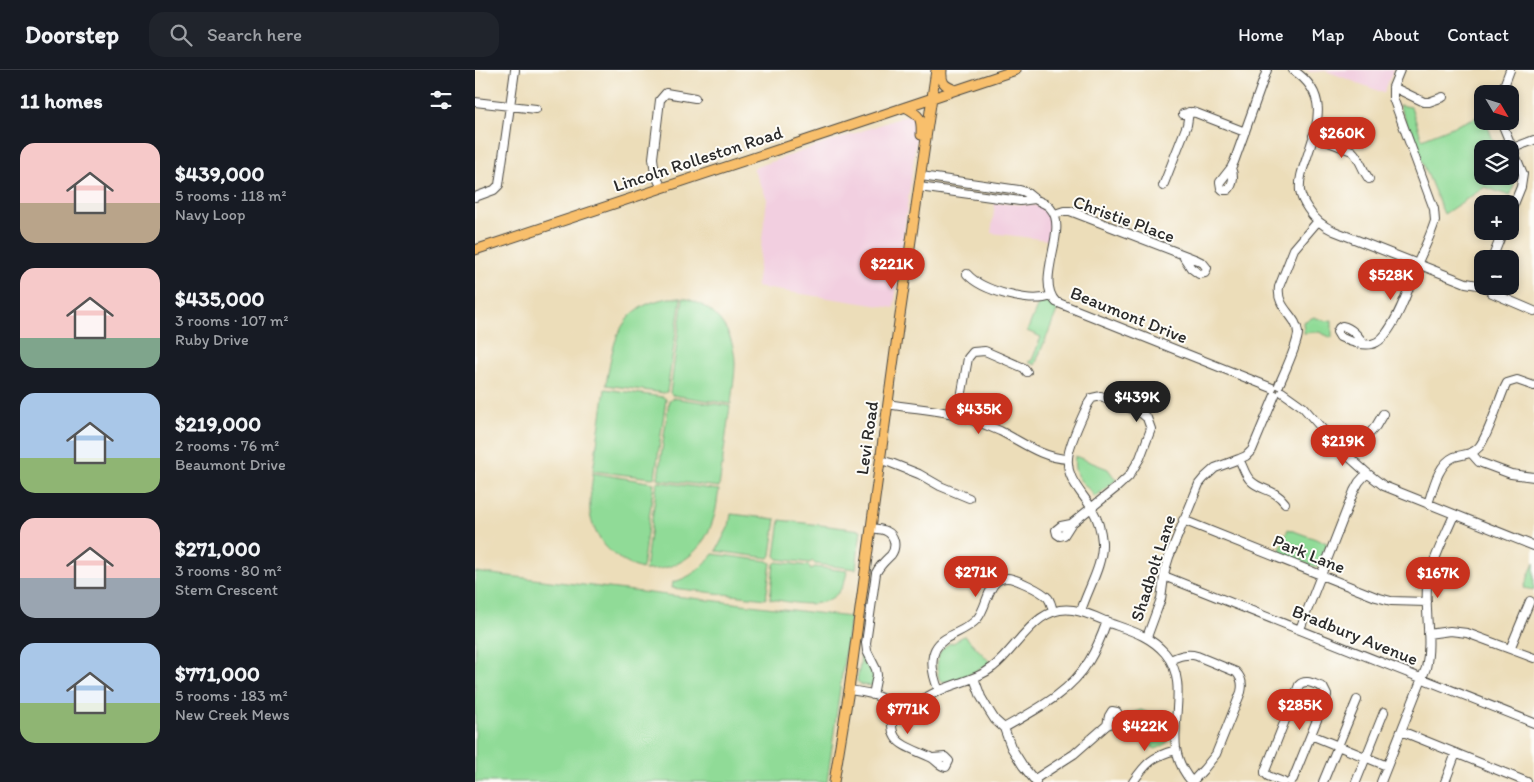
<!DOCTYPE html>
<html lang="en">
<head>
<meta charset="utf-8">
<style>
  :root { --surface:#171b24; --page:#20242c; --text:#f1f3f6; --muted:#9ea1a6; --line:#363941; --accent:#c8321e }
  body { margin:0; font-family:Itim,sans-serif; background:var(--page); color:var(--text); height:100vh; display:flex; flex-direction:column; font-size:19px; white-space:nowrap }
  * { box-sizing:border-box; margin:0 }
  p { font-size:16px; color:var(--muted) }
  .icon { flex:none; width:28px; height:28px; fill:none; stroke:currentColor; stroke-width:2; stroke-linecap:round; stroke-linejoin:round }
  .map { position:relative; flex:1; overflow:hidden }
  .side { display:flex; flex-direction:column; background:var(--surface); width:475px }
  .side>* { flex:none }
  .needle { width:32px; rotate:128deg }
  .buttons { position:absolute; left:999px; top:15px; display:grid; gap:10px }
  .buttons a { display:grid; place-items:center; width:45px; height:45px; border-radius:10px; background:var(--surface); box-shadow:0 2px 8px #0003; font-size:25px }
  .price { position:absolute; translate:-50% -42px; padding:0 11px; border-radius:18px; background:var(--accent); color:#fff; font-size:16px; line-height:32px; filter:drop-shadow(0 1px 2px #0008) }
  .price::after { content:''; position:absolute; left:50%; top:30px; width:15px; height:11px; margin-left:-8px; background:inherit; clip-path:polygon(0 0,100% 0,50% 100%) }
  .price.current { background:#222; color:#fff }
  ul { padding:0; list-style:none }
  li { display:flex; align-items:center; gap:15px; height:125px; padding:0 20px }
  li span { display:grid; place-items:center; flex:none; width:140px; height:100px; border-radius:15px; color:#555 }
  li>.icon { margin-inline-start:auto }
  span .icon { width:60px; height:60px; fill:#fffc; stroke-width:1 }
  li b { font-size:21px }
  h2 { display:flex; justify-content:space-between; align-items:center; height:60px; padding:0 20px; font-size:21px }
  header { display:flex; align-items:center; gap:30px; box-sizing:border-box; height:70px; padding:0 25px; background:var(--surface); border-bottom:1px solid var(--line) }
  header strong { font-size:24px }
  nav { display:flex; gap:28px; margin-inline-start:auto; font-size:18px }
  .search { width:350px; height:45px; background:var(--page); display:flex; align-items:center; gap:12px; box-sizing:border-box; padding:0 18px; border-radius:15px; color:var(--muted); font-size:19px }
  main { display:flex; flex:1; min-height:0 }
  .map>svg:first-child { display:block }
  .built { fill:#f2cfe0 }
  .green { fill:#90db97; stroke:#5e8361 }
  .lines { fill:none; stroke-linecap:round; stroke-linejoin:round }
  .minor-casing { stroke:#484640; stroke-width:10 }
  .major-casing { stroke:#484640; stroke-width:11 }
  .minor { stroke:#fff; stroke-width:8 }
  .major { stroke:#f8bf6c; stroke-width:9 }
  .labels { text-anchor:middle; dominant-baseline:central; stroke-width:4; stroke-linejoin:round; paint-order:stroke }
  .street-label { font-size:18px; fill:#2b2b2b; stroke:#fdfcf7 }
</style>
</head>
<body>
<header>
<strong>Doorstep</strong>
<div class="search"><svg class="icon" aria-label="search" viewBox="0 0 24 24"><circle cx="10" cy="10" r="6"/><path d="M15 15l6 6"/></svg>Search here</div>
<nav><a>Home</a><a>Map</a><a>About</a><a>Contact</a></nav>
</header>
<main>
<section class="side">
<h2>11 homes<svg class="icon" aria-label="filters" viewBox="0 0 24 24"><path d="M4 7h16M4 17h16"/><circle cx="9" cy="7" r="2"/><circle cx="15" cy="17" r="2"/></svg></h2>
<ul>
<li><span style="background:linear-gradient(#f6c9c9 60%,#b9a48a 0)"><svg class="icon" aria-label="home" viewBox="0 0 24 24"><path d="M3 11l9-7 9 7M6 9v11h12V9"/></svg></span><div><b>$439,000</b><p>5 rooms · 118 m²</p><p>Navy Loop</p></div></li>
<li><span style="background:linear-gradient(#f6c9c9 70%,#7fa58c 0)"><svg class="icon" aria-label="home" viewBox="0 0 24 24"><path d="M3 11l9-7 9 7M6 9v11h12V9"/></svg></span><div><b>$435,000</b><p>3 rooms · 107 m²</p><p>Ruby Drive</p></div></li>
<li><span style="background:linear-gradient(#a9c7e8 65%,#8fb573 0)"><svg class="icon" aria-label="home" viewBox="0 0 24 24"><path d="M3 11l9-7 9 7M6 9v11h12V9"/></svg></span><div><b>$219,000</b><p>2 rooms · 76 m²</p><p>Beaumont Drive</p></div></li>
<li><span style="background:linear-gradient(#f6c9c9 60%,#9aa5b1 0)"><svg class="icon" aria-label="home" viewBox="0 0 24 24"><path d="M3 11l9-7 9 7M6 9v11h12V9"/></svg></span><div><b>$271,000</b><p>3 rooms · 80 m²</p><p>Stern Crescent</p></div></li>
<li><span style="background:linear-gradient(#a9c7e8 60%,#8fb573 0)"><svg class="icon" aria-label="home" viewBox="0 0 24 24"><path d="M3 11l9-7 9 7M6 9v11h12V9"/></svg></span><div><b>$771,000</b><p>5 rooms · 183 m²</p><p>New Creek Mews</p></div></li>
</ul>
</section>
<div class="map">
<svg width="1059" height="712" viewBox="0 0 1059 712">
  <rect width="100%" height="100%" fill="#fdfcf7"/>
  <filter id="ink" filterUnits="userSpaceOnUse"><feTurbulence type="fractalNoise" baseFrequency=".02" numOctaves="2"/><feDisplacementMap in="SourceGraphic" scale="10" xChannelSelector="R" yChannelSelector="G"/><feConvolveMatrix kernelMatrix="1 2 1 2 8 2 1 2 1" color-interpolation-filters="sRGB"/></filter>
  <filter id="wash" filterUnits="userSpaceOnUse"><feTurbulence type="fractalNoise" baseFrequency=".0096" numOctaves="4" result="noise"/><feDisplacementMap in="SourceGraphic" scale="20" xChannelSelector="R" yChannelSelector="G"/><feGaussianBlur stdDeviation="1.12" result="paint"/><feColorMatrix in="noise" values="0 0 0 0 0 0 0 0 0 0 0 0 0 0 0 0 0 1.4 0 .05"/><feComposite in="paint" operator="in"/></filter>
  <g filter="url(#wash)">
    <rect width="100%" height="100%" fill="#ecddb9"/>
    <path class="built" d="M831,0h87l-9,23 -58,-22 -16,1z
      M445,41l-26,197 -138,-21 11,-88 -14,-31z
      M520,133l38,2 8,2 5,5 5,11 -3,17 -57,-7z"/>
    <path class="green" d="M924,35l12,2 11,32 60,-24 1,6h3l10,28h-13v27h27v-6l6,2 -2,13 -4,11 -25,-9 -41,27z
      M194,228h12l-14,94 -3,1 -58,-8c7,-43 12,-79 63,-87z
      M208,228c32,7 52,34 52,66 0,13 -3,27 -4,40l-59,-9 -2,-2z
      M575,230l8,7 -1,4 -22,54 -7,-3 4,-2 9,-23 -14,-6 12,-29z
      M839,247l11,4 7,-1v18l-13,-6 -15,1 -1,-11z
      M130,319l58,8 3,2 -11,78 -3,1 -59,-7z
      M198,328l57,8 -11,81 -58,-7 -3,-2 11,-78z
      M600,386l33,13 8,11 -21,17c-11,-16 -23,-17 -20,-41z
      M118,403l61,10 -12,86c-26,-7 -49,-29 -52,-57 -1,-12 2,-26 3,-39z
      M185,412l59,8c-2,9 -2,18 -5,27 -10,34 -33,53 -69,53l12,-87z
      M256,444l45,5 -5,36 -2,3 -53,-7 13,-25z
      M305,450l81,10 -5,39 -41,-5 -3,-3 -2,2 -32,-4 -3,-3z
      M813,459l39,14 -9,25 -39,-15z
      M238,484l55,7 3,2 -5,36 -94,-11 1,-6c17,-4 29,-14 40,-28z
      M302,492l32,4 2,3 4,-2 32,4c-1,8 -4,16 -9,22 -18,18 -45,9 -68,6l4,-35z
      M1059,492v28l-10,-2z
      M0,502l375,45 -23,165h-352z
      M490,566l25,26c-6,7 -44,25 -50,18 -2,-2 -2,-8 -3,-11 0,-9 2,-20 10,-24 3,-2 5,-2 8,-3 3,-3 6,-5 10,-6z
      M387,572l1,8 11,21 -1,15 -12,-1 -4,-4 3,-16z
      M666,640l28,12c0,15 3,22 -14,27l-33,-27 3,-7z"/>
  </g>
  <g filter="url(#ink)">
    <g class="lines">
      <g class="minor-casing">
        <path id="minor" d="M818,0c38,25 24,56 13,90 -4,11 -7,20 -6,31 1,7 4,12 8,18 6,10 15,17 26,22l132,52 12,2 5,-4
          M918,17l31,15h5l14,-5
          M1026,24l9,-24
          M0,32l61,7
          M708,44l9,-2 4,1 49,19
          M1026,51l22,53 -2,13 -11,27
          M838,66l39,15c8,7 10,19 17,28
          M1038,78l21,-8
          M756,98c3,7 3,16 -3,22h-5l-2,-2 -1,-6 11,-14 3,-6 33,-92
          M446,106l98,14c10,2 8,4 16,9 6,4 12,4 16,10 18,21 -17,71 5,93l216,86
          M688,116l24,-61 2,-13
          M444,117l101,14 15,-2
          M187,118l-7,-14 -2,-16 7,-58 6,-7 29,5
          M0,127l19,-7 5,-5 16,-115
          M580,144l9,-3h6l127,49 6,3 4,5 -2,5 -6,1 -8,-6 -8,-12
          M1017,189l11,-28
          M492,204c15,17 64,30 84,22
          M1009,216l8,7 42,18
          M889,274c-6,-8 -12,-16 -22,-18l-3,2 -2,4 3,5c10,5 27,11 37,5 18,-10 35,-62 42,-82 6,-13 12,-26 16,-39l-1,-12 -41,-111v-11l7,-17
          M804,315c5,-12 19,-41 19,-52 -1,-18 -22,-24 -19,-46l15,-38 24,-28
          M807,322l21,15 36,41 28,25 17,13 150,60
          M413,334c25,5 52,5 76,13 12,4 25,9 36,14 22,11 42,27 68,28
          M483,345l10,-57 5,-6 12,-1 39,17 3,4
          M996,383l8,9 32,12 23,3
          M874,387l27,-31 7,-12
          M764,389c4,7 6,17 12,22 10,10 23,7 34,22
          M405,390l11,3 28,11 21,12 29,12
          M953,434c5,-15 10,-40 26,-47 9,-3 18,-2 25,-10 9,-11 19,-44 25,-58l3,-6 10,-3 17,6
          M708,450l193,77 15,4 36,1
          M596,454l-10,2 -5,4 1,4 3,2 4,-1 7,-11 45,-36 13,-12 11,-18 11,-29 -4,-11 -6,-5 -40,-17 -9,2 -4,6c-6,14 -19,39 -20,54 -2,21 14,34 24,51 6,10 9,21 10,33 1,24 -14,46 -21,69
          M396,458c5,1 11,1 15,3 9,4 11,16 5,24 -6,6 -11,10 -15,18l-10,70 1,8 9,18 1,6 -4,20
          M689,506l370,147
          M825,559l54,-138 5,-9 8,-9
          M953,564l22,-3 17,2 67,25
          M672,567l14,-38 4,-29 4,-13 30,-73 5,-6 11,-10 24,-9 7,-3 6,-6 23,-55
          M1035,579l20,-48
          M695,590c9,-4 17,-7 27,-4l39,16c6,6 7,12 5,20l-25,62 -12,15 -12,13
          M499,608l7,19 7,12 7,11 9,8 7,19 12,19 13,16
          M374,620c7,1 15,2 22,4 14,4 24,14 40,10 10,-3 20,-10 30,-14 18,-8 37,-11 52,-23 25,-19 43,-63 80,-57 14,2 27,9 39,14 20,7 38,12 53,29 23,27 7,63 11,95 2,13 8,25 16,34
          M464,621c-7,-17 -13,-40 6,-52 11,-7 23,-10 32,-20 9,-10 10,-29 19,-37 3,-3 7,-4 11,-4 8,0 35,13 41,20 3,4 4,9 5,14
          M419,634c-8,39 5,39 36,53 6,2 8,9 16,10l3,-6 -4,-4 -12,1
          M529,658c31,-18 66,-35 85,-67 8,-13 13,-26 18,-40
          M926,661l126,51
          M836,665l76,31
          M560,709l39,-25 33,-29 10,-4 2,-5 -2,-4 -5,-1 -3,5 -2,9
          M658,712c13,-19 20,-26 43,-32
          M808,712l-15,-6 -3,-3v-2l34,-86c7,-7 16,0 24,2l4,8 -34,84 -3,3
          M848,712l34,-82
          M881,712l28,-70
          M906,712l45,-114c6,-27 -1,-54 1,-81 2,-20 19,-53 27,-72
          M970,712l11,-29"/>
      </g>
      <g class="major-casing">
        <path id="major" d="M467,0c-1,13 2,16 14,20
          M430,37c15,8 17,11 16,28
          M0,180l305,-101 236,-79
          M359,712l15,-92 49,-361 38,-259"/>
      </g>
      <use href="#minor" class="minor"/>
      <use href="#major" class="major"/>
    </g>
  </g>
  <g class="labels">
    <g class="street-label">
      <text transform="translate(223 89) rotate(-18)">Lincoln Rolleston Road</text>
      <text transform="translate(649 149) rotate(20)">Christie Place</text>
      <text transform="translate(654 245) rotate(22)">Beaumont Drive</text>
      <text transform="translate(392 368) rotate(-82)">Levi Road</text>
      <text transform="translate(834 484) rotate(22)">Park Lane</text>
      <text transform="translate(678 498) rotate(-72)">Shadbolt Lane</text>
      <text transform="translate(880 565) rotate(22)">Bradbury Avenue</text>
    </g>
  </g>
</svg>
<div class="buttons">
<a><svg class="needle" viewBox="-14 -14 28 28"><path d="M0-13l5 13h-10z" fill="#e53935"/><path d="M0 13l5-13h-10z" fill="#9ea1a6"/></svg></a>
<a><svg class="icon" aria-label="layers" viewBox="0 0 24 24"><path d="M12 4l9 5-9 5-9-5zM3 14l9 5 9-5"/></svg></a>
<a>+</a>
<a>−</a>
</div>
<b class="price" style="left:867px;top:89px">$260K</b>
<b class="price" style="left:417px;top:220px">$221K</b>
<b class="price" style="left:916px;top:231px">$528K</b>
<b class="price current" style="left:662px;top:353px">$439K</b>
<b class="price" style="left:504px;top:365px">$435K</b>
<b class="price" style="left:868px;top:397px">$219K</b>
<b class="price" style="left:501px;top:528px">$271K</b>
<b class="price" style="left:963px;top:529px">$167K</b>
<b class="price" style="left:825px;top:661px">$285K</b>
<b class="price" style="left:433px;top:665px">$771K</b>
<b class="price" style="left:670px;top:682px">$422K</b>
</div>
</main>
</body>
</html>
